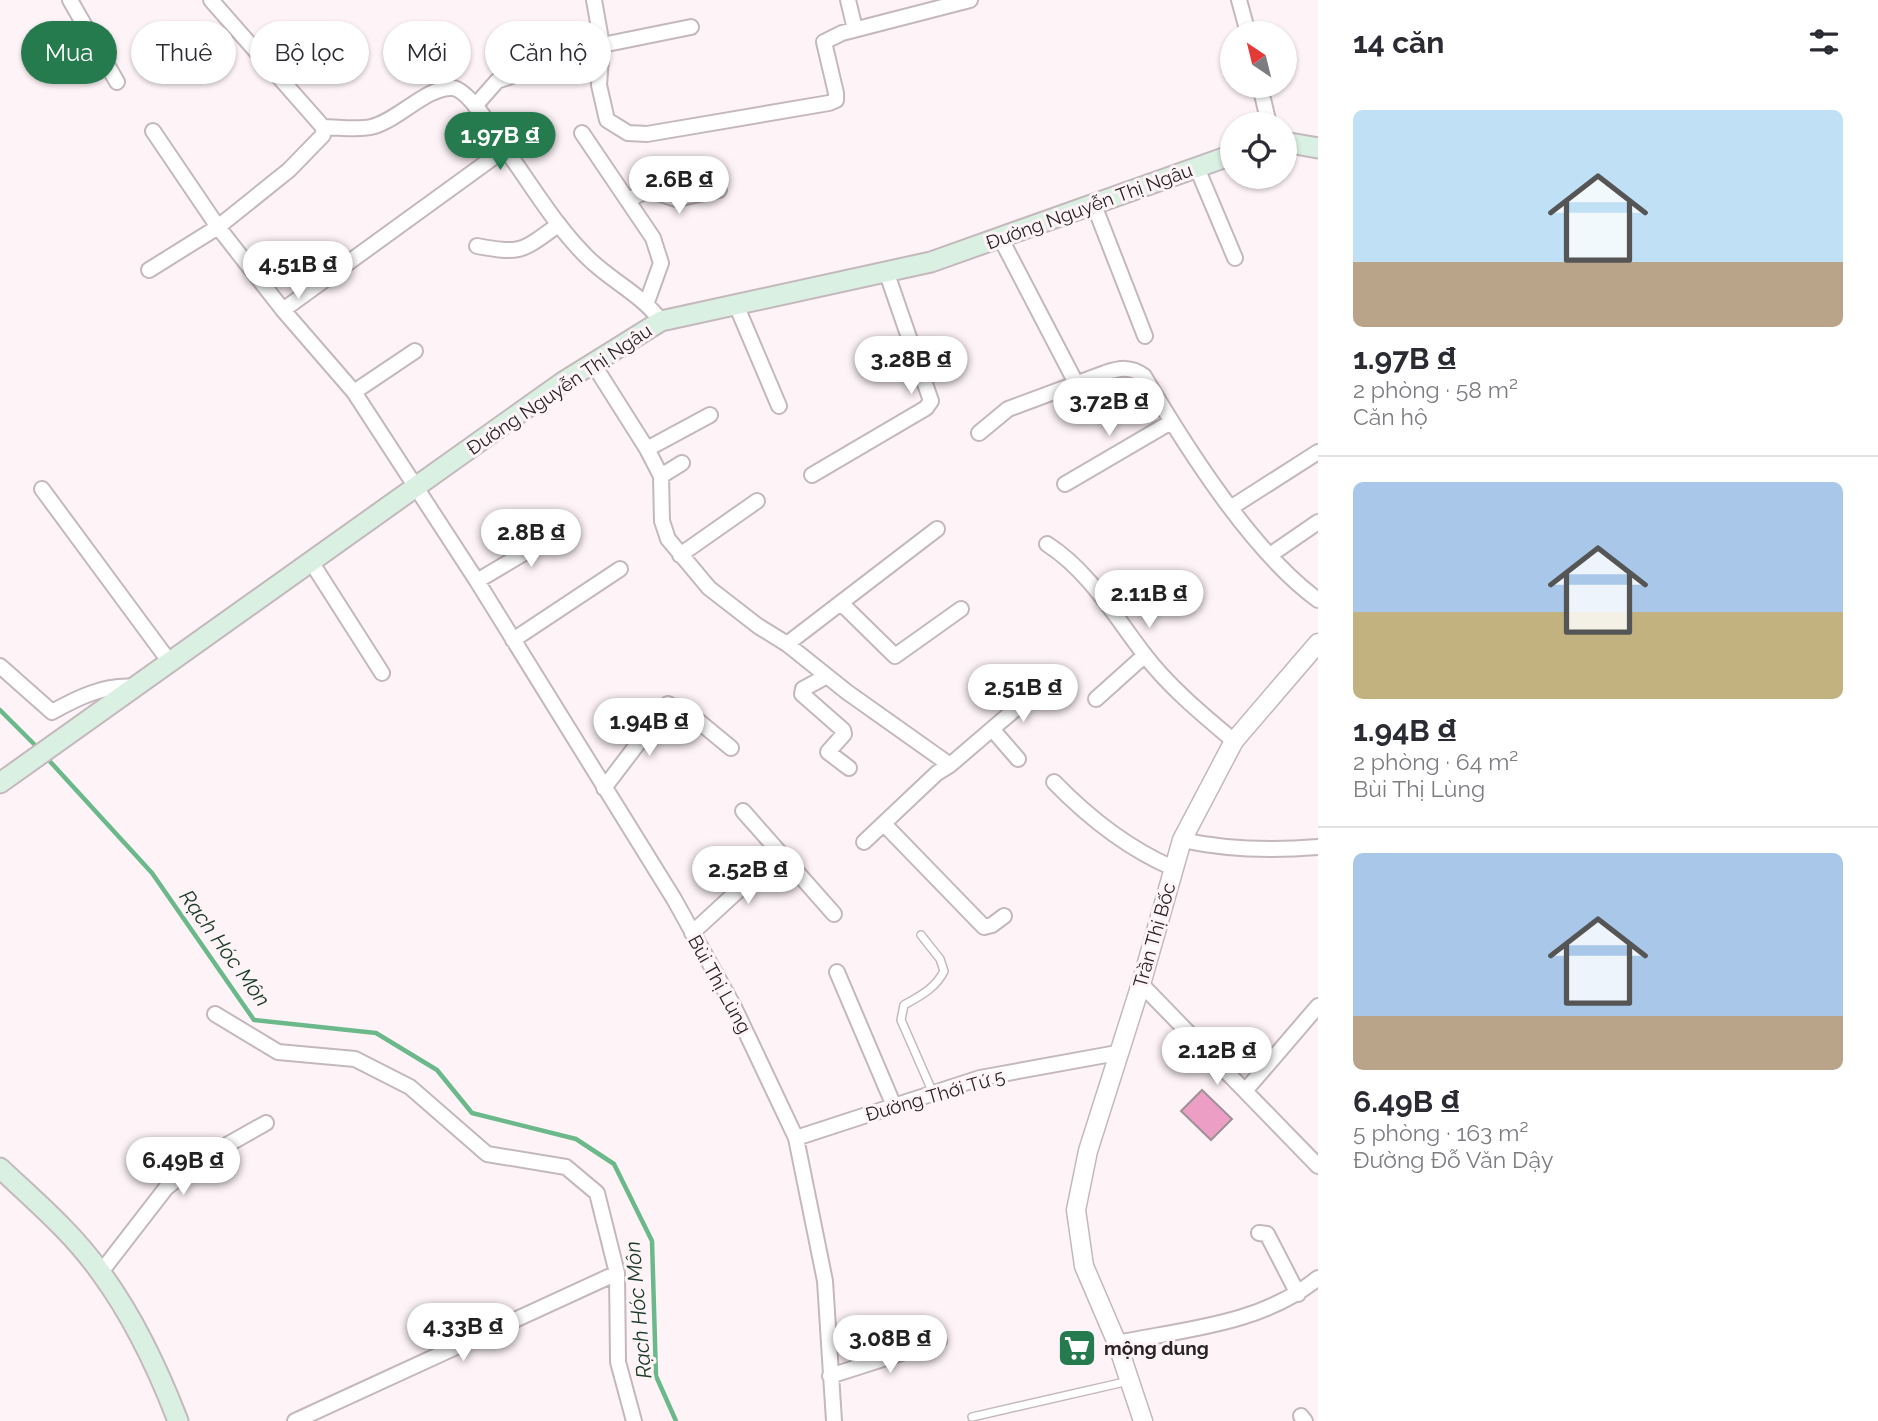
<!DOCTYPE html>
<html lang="vi">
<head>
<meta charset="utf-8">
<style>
  :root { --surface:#fff; --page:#f7f7f7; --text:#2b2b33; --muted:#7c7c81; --line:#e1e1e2; --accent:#267b4e }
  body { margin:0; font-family:Raleway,sans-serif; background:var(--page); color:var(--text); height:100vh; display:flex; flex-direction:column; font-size:26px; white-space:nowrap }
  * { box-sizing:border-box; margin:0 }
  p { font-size:23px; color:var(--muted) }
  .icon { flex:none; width:38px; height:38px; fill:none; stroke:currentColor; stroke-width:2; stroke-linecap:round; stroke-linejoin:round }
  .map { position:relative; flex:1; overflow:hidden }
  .details { display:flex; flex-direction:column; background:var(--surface); width:560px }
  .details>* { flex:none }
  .banner { position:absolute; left:21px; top:21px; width:665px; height:63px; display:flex; gap:14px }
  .needle { width:46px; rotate:325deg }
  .controls { position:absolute; left:1220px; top:21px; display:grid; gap:14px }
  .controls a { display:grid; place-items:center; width:77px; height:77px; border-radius:50%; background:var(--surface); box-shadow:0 2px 5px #0004; font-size:35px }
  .price { position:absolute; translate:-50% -60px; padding:0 16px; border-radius:24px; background:#fff; color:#222; font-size:23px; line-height:46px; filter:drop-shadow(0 2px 4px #0008) }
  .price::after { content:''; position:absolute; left:50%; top:42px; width:21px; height:16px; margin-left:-10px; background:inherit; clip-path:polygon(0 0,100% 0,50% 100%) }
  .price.active { background:var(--accent); color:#fff }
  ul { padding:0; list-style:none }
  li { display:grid; align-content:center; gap:14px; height:371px; padding:0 35px }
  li+li { border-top:2px solid var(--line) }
  li span { display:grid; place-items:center; height:217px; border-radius:10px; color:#555 }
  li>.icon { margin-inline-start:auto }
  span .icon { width:126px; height:126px; fill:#fffc; stroke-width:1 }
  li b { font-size:30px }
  h2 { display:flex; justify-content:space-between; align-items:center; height:84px; padding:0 35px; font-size:30px }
  .pill { padding:0 24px; border-radius:32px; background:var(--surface); box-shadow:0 2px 5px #0004; font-size:24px; line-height:63px }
  .pill.active { background:var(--accent); color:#fff }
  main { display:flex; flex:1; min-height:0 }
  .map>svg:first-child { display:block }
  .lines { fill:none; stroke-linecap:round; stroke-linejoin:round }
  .stream { stroke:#6bb98a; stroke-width:4.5 }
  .building { fill:#ed9ec4; stroke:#9d9297; stroke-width:2 }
  .service-casing { stroke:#c4b8bd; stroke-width:10 }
  .minor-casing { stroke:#c4b8bd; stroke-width:18 }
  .tertiary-casing { stroke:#c4b8bd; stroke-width:21 }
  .secondary-casing { stroke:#c4b8bd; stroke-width:23 }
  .service { stroke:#fff; stroke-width:7 }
  .minor { stroke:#fff; stroke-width:14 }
  .tertiary { stroke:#fff; stroke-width:18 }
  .secondary { stroke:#daf0e2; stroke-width:19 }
  .labels { text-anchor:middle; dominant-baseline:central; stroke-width:6; stroke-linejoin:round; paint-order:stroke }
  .street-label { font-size:19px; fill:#292426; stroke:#fef4f8 }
  .poi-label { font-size:19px; font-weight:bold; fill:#292426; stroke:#fef4f8; text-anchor:start }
  .water-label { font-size:21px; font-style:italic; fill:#193b27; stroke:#fef4f8 }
</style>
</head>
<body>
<main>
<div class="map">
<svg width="1318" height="1421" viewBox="0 0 1318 1421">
  <rect width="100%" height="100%" fill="#fef4f8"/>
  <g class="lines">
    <path class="stream" d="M0,710l39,39
      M45,756l107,117 102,147 122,13 61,37 35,43 104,26 38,25 38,77 4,135 20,45"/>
  </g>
  <path class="building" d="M1202,1090l30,29 -21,21 -30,-29z"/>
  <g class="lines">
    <g class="service-casing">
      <path id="service" d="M921,935l19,24 4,12c-8,17 -24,25 -40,34l-3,15 32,73
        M972,1417l157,-36"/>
    </g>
    <g class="minor-casing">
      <path id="minor" d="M70,0l47,82
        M594,0l8,45 -3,40 8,35 21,13 19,1 182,-31 7,-3v-7l-12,-51 18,-9 128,-33
        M848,0l7,29
        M1239,0l9,33
        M1260,86l9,38
        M475,106l22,-25 105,-36 89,-18
        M323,127c15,0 34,3 48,0 27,-6 56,-41 82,-39 17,2 48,54 58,69 25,35 47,72 78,102 24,23 53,36 72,62
        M153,131l65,96 65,83 71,82 123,189 197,318 60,108 62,131 29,143 9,140
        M582,133l71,105 8,25 -14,39
        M1197,168l38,90
        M628,200l20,-10 28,9 43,-9
        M1094,205l51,131
        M1001,239l75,144
        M477,246c44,8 44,6 81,-21
        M149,270l69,-43 71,-57 34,-35v-8l-112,-127
        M737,307l42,99
        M283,310l222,-161
        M592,362l55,87 14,27 1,45 6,18 41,49 49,38 29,18 60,48 103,73 42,-36 26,30
        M354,392l61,-41
        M979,433l29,-24 97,-36c15,-5 26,-7 39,3 42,71 108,176 174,224
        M647,449l63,-34
        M812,475l114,-67 5,-7 -45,-130
        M661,476l21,-13
        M1065,484l106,-62
        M42,489l127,172
        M1232,507l86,-55
        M1047,544c42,27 67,71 97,110 24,32 59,61 90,87
        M680,555l77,-54
        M1270,555l48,-33
        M310,560l72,113
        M477,581l91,-54
        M842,604l53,52 66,-47
        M513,640l107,-71
        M787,644l150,-115
        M0,666l52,46c25,-14 53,-28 83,-25
        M827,676l-24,13 -1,5 41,36 1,4 -16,18 21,16
        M1096,699l49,-44
        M992,729l41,-35
        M1054,782c33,34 75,67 119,86
        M604,788l64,-84 23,11 40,33
        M743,811l91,103
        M884,824l100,103 8,-2 12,-9
        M1182,840c46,10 89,11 136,7
        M864,842l73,-69 13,-8
        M692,933l87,-80
        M837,972l57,134
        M1141,984l177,182
        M215,1014l63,38 77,7 55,28 77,67 79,13 31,26 20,80 1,89 16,59
        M1245,1091l73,-85
        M796,1138l184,-60 137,-25
        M1259,1233l8,1 31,60
        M101,1272l65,-84 34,-28 66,-37
        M1117,1343c69,-14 145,-19 201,-65
        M830,1376l109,-35
        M1301,1416l4,5
        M295,1421l322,-148"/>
    </g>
    <g class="tertiary-casing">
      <path id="tertiary" d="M1143,1421l-26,-78 -33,-77 -8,-56 12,-59 53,-167 41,-144 52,-99 84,-98"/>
    </g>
    <g class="secondary-casing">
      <path id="secondary" d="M1284,142l34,6
        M0,783l563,-401 98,-61 270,-59 301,-107
        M0,1168c35,33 73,65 101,105 33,45 57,96 77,148"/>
    </g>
    <use href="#service" class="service"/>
    <use href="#minor" class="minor"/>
    <use href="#tertiary" class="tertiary"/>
    <use href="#secondary" class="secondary"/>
  </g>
  <defs>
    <g id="supermarket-square" transform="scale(2.0125)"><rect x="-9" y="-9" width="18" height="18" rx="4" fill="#267b4e" stroke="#fef4f8"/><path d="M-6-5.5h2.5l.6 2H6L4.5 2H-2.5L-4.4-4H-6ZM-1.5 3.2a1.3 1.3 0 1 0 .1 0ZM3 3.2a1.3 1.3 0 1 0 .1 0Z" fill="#fff"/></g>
  </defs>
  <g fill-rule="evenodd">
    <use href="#supermarket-square" x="1077" y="1348"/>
  </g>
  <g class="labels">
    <g class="street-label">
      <text transform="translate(1089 206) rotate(-20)">Đường Nguyễn Thị Ngâu</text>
      <text transform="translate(559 389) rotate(-34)">Đường Nguyễn Thị Ngâu</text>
      <text transform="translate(1154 935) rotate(-74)">Trần Thị Bốc</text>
      <text transform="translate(720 984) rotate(61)">Bùi Thị Lùng</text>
      <text transform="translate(935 1095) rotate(-16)">Đường Thới Tứ 5</text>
    </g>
    <g class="poi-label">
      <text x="1104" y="1348">mộng dung</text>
    </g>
    <g class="water-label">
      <text transform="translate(225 948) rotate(54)">Rạch Hóc Môn</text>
      <text transform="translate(638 1310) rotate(-95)">Rạch Hóc Môn</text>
    </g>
  </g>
</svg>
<div class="controls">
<a><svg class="needle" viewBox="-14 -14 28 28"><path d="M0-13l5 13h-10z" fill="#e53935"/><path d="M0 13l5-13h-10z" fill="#7c7c81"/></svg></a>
<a><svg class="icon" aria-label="locate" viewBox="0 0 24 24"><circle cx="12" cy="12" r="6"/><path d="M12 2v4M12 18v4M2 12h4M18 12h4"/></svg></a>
</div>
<b class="price active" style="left:500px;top:172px">1.97B ₫</b>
<b class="price" style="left:679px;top:216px">2.6B ₫</b>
<b class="price" style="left:298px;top:301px">4.51B ₫</b>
<b class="price" style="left:911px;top:396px">3.28B ₫</b>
<b class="price" style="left:1109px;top:438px">3.72B ₫</b>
<b class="price" style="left:531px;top:569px">2.8B ₫</b>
<b class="price" style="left:1149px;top:630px">2.11B ₫</b>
<b class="price" style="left:1023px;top:724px">2.51B ₫</b>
<b class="price" style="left:649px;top:758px">1.94B ₫</b>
<b class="price" style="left:748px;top:906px">2.52B ₫</b>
<b class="price" style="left:1217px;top:1087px">2.12B ₫</b>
<b class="price" style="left:183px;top:1197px">6.49B ₫</b>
<b class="price" style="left:463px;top:1363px">4.33B ₫</b>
<b class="price" style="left:890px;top:1375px">3.08B ₫</b>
<div class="banner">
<a class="pill active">Mua</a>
<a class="pill">Thuê</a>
<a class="pill">Bộ lọc</a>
<a class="pill">Mới</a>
<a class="pill">Căn hộ</a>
</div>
</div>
<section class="details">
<h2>14 căn<svg class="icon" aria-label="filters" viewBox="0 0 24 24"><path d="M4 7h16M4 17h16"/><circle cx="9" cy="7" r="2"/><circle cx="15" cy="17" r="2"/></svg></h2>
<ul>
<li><span style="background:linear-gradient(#bfe0f5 70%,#b9a48a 0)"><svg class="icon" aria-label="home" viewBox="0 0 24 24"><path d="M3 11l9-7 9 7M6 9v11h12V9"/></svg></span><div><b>1.97B ₫</b><p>2 phòng · 58 m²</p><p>Căn hộ</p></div></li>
<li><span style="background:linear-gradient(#a9c7e8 60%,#c2b280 0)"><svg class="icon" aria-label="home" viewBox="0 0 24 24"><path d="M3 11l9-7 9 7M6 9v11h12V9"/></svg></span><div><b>1.94B ₫</b><p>2 phòng · 64 m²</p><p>Bùi Thị Lùng</p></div></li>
<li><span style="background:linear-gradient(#a9c7e8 75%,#b9a48a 0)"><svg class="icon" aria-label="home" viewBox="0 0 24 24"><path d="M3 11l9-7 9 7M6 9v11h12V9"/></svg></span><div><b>6.49B ₫</b><p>5 phòng · 163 m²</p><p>Đường Đỗ Văn Dậy</p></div></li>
</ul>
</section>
</main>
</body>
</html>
